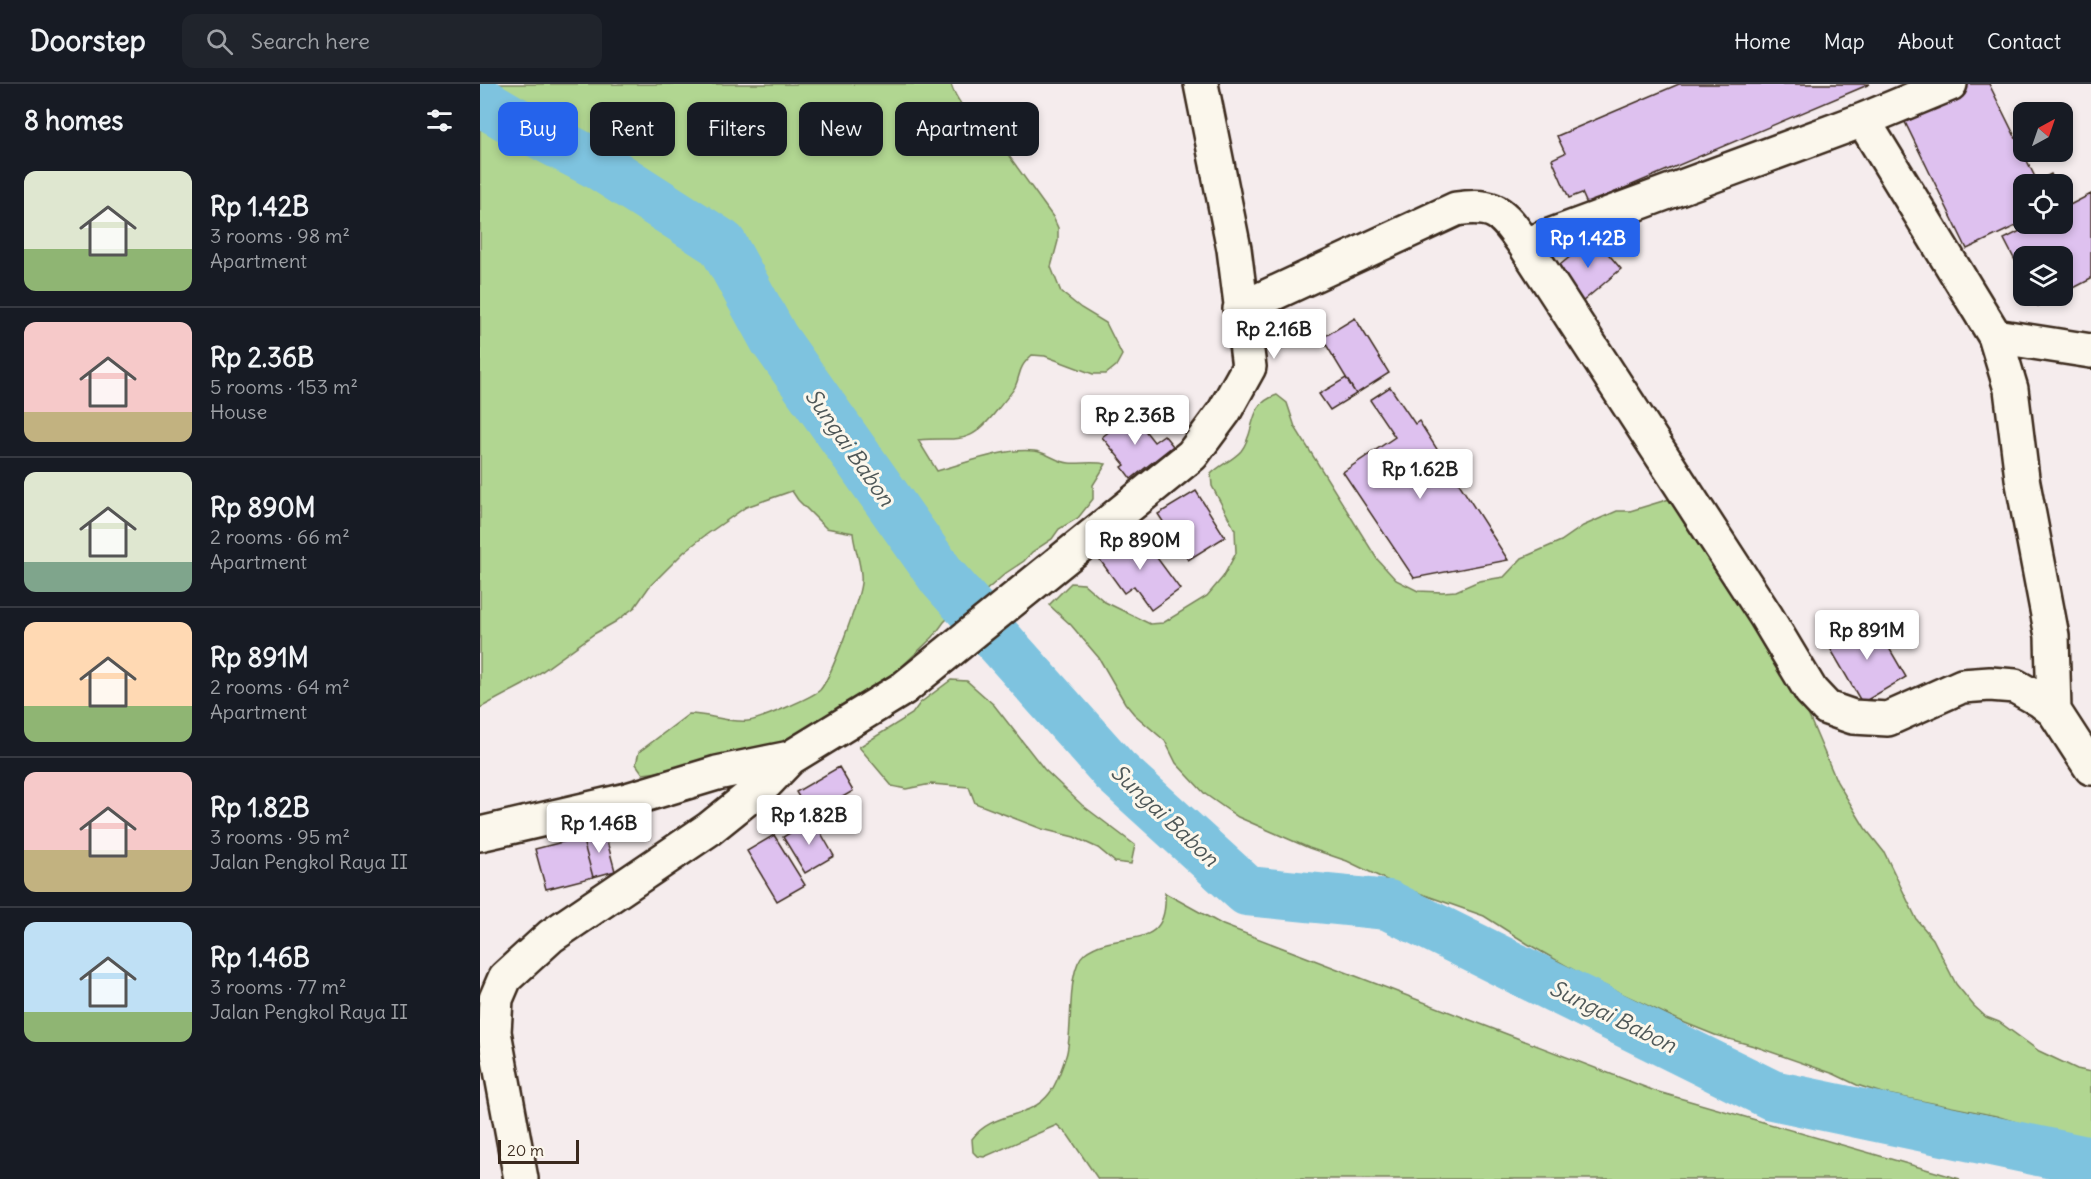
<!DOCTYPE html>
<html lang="en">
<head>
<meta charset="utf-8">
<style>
  :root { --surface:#171b24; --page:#20242c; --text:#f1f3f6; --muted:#9ea1a6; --line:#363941; --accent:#2563eb }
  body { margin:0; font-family:Delius,sans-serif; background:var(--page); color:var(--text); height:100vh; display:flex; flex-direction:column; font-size:22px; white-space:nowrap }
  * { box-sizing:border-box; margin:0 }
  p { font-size:20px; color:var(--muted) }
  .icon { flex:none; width:33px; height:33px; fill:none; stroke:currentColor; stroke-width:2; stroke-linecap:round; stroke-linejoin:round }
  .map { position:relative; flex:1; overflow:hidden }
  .drawer { display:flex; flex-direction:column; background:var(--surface); width:480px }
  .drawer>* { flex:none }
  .hud { position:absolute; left:18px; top:18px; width:570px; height:54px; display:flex; gap:12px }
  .needle { width:39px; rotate:40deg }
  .tools { position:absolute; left:1533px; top:18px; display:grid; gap:12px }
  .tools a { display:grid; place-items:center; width:60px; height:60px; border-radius:12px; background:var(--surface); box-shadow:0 3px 9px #0003; font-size:30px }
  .scale { position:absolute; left:18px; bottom:15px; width:81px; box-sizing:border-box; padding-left:6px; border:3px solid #3b2a1e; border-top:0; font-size:16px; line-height:21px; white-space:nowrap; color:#3b2a1e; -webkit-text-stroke:4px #fbf7ec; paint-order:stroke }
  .price { position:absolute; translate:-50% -51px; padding:0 14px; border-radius:6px; background:#fff; color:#222; font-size:20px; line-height:39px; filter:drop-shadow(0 2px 3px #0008) }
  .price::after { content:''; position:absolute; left:50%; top:36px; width:18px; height:14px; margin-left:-9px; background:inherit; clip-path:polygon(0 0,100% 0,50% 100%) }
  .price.active { background:var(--accent); color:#fff }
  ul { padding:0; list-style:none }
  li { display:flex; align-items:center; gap:18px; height:150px; padding:0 24px }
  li+li { border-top:2px solid var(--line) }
  li span { display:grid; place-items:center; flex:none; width:168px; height:120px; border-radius:12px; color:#555 }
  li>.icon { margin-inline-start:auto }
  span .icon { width:72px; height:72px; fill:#fffc; stroke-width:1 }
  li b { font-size:26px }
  h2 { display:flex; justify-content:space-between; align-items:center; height:72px; padding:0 24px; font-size:26px }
  .pill { padding:0 21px; border-radius:12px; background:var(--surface); box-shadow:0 3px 9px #0003; font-size:21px; line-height:54px }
  .pill.active { background:var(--accent); color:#fff }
  header { display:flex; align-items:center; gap:36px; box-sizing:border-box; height:84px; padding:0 30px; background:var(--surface); border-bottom:2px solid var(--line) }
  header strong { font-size:28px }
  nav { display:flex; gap:33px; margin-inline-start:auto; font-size:21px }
  .search { width:420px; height:54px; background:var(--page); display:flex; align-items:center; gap:15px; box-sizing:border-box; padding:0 21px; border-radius:12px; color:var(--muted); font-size:22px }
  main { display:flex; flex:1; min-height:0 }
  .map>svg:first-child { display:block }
  .green { fill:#b1d691; stroke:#768058; stroke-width:1.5 }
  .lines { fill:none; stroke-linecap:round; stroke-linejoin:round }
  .river { stroke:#7ec3df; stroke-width:50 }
  .building { fill:#dec1ef; stroke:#3b2a1e; stroke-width:1.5 }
  .minor-casing { stroke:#3b2a1e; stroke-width:38 }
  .minor { stroke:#fbf7ec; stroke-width:33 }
  .labels { text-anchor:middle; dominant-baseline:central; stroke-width:6; stroke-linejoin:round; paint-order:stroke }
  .water-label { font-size:22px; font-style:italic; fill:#4f5858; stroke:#fbf7ec }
</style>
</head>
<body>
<header>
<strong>Doorstep</strong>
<div class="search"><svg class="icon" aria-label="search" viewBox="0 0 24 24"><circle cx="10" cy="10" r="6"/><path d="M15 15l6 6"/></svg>Search here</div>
<nav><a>Home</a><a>Map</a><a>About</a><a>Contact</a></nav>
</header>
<main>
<section class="drawer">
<h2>8 homes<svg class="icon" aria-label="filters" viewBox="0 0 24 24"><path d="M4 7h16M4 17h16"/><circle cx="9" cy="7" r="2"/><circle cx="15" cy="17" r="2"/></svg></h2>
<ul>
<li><span style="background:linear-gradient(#dfe7d0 65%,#8fb573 0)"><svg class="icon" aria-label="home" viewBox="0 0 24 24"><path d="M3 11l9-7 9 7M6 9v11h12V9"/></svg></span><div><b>Rp 1.42B</b><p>3 rooms · 98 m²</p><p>Apartment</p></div></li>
<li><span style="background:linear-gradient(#f6c9c9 75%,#c2b280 0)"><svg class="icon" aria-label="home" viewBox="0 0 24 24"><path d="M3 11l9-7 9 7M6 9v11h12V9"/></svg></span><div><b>Rp 2.36B</b><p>5 rooms · 153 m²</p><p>House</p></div></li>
<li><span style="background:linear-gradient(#dfe7d0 75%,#7fa58c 0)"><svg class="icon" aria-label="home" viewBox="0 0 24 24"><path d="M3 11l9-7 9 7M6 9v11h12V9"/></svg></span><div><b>Rp 890M</b><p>2 rooms · 66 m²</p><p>Apartment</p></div></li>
<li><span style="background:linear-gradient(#ffd9b3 70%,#8fb573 0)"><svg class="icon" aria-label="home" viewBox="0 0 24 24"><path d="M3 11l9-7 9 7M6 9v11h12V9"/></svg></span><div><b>Rp 891M</b><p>2 rooms · 64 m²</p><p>Apartment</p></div></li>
<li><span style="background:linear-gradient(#f6c9c9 65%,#c2b280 0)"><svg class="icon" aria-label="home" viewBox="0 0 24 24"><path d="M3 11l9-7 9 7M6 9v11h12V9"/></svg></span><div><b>Rp 1.82B</b><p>3 rooms · 95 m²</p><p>Jalan Pengkol Raya II</p></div></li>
<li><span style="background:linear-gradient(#bfe0f5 75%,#8fb573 0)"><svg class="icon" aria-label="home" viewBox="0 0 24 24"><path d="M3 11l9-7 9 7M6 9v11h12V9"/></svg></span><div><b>Rp 1.46B</b><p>3 rooms · 77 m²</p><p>Jalan Pengkol Raya II</p></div></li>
</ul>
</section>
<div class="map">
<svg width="1611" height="1095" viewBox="0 0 1611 1095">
  <rect width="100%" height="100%" fill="#f5eced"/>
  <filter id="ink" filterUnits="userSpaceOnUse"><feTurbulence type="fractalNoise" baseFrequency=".0167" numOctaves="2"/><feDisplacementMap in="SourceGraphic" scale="12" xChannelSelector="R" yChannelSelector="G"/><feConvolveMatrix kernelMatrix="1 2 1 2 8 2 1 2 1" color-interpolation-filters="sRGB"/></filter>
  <g filter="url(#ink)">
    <path class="green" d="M0,0h471c5,19 36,55 53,65l49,68 5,11v13l-7,26 10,25 20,16 25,15 16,32 -6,11 -10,8h-13l-48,-18 -13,-1c-15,14 -10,16 -17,32 -4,7 -12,15 -17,22 -30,39 -37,27 -80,31l19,31c30,-8 65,-23 97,-20 13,1 22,11 35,12 13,1 24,-2 37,1l-13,21v14l-15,19 -19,11 -7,10 -20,13 -8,9 -18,12 -30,26 -18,9 -14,14 -11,15 -36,34 -61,37 -17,20 -30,21 -85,17 -61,8 -7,-10 3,-12 50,-38c20,0 40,9 59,7 11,-1 65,-24 72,-31 11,-12 39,-90 41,-107 2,-17 -7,-34 -8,-50l-27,-5 -28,-28 -6,-9 -46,16 -43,30 -19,15 -35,35 -14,20 -20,15 -21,12 -71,51 -43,23z
      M797,311l10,8 8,24 82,132 19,21 22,11 24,1 14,-1 23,-10 25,-4 18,-19 39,-17 22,-15 34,-15h13l43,-13 112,162 52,122 28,46 19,24 33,68 16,19 23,45 18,22 12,11 13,5 40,29 38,18 14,3v72l-95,-28 -114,-23 -25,-8 -23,-11 -80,-28 -39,-11 -30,-12 -99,-46 -58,-33 -44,-28 -85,-30 -52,-25 -38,-13 -71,-31 -33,-23 -29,-31 -11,-22 -31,-27 -9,-11 -26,-45 -28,-33 -22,-20 22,-22 13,1 21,18 45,22 13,-1 44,-27 16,-19 13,-24 -1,-23 -23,-44 -1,-12c9,-9 22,-14 30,-23 16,-20 5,-46 36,-56z
      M471,596l16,1 27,24 50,64 38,36 53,40 -4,19 -16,-2 -17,-14 -24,-11 -32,-8 -67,-26 -6,-16 -38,-3 -25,5 -14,-3 -33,-39 53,-33 8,-11z
      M685,809l58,32 432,166 305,88h-862l-30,-44 -11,-10 -73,32 -7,-1 -4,-4 -1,-13c20,-28 58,-20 77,-45 8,-10 13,-27 17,-38 8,-23 -1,-87 19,-103 33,-25 84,2 80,-60z"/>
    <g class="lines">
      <path class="river" d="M0,17l31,18 91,48 120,77 52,95 169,239 172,193 132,120 141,14 384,190 319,67"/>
    </g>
    <path class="building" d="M1199,0h191l-283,120 -5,-11 -13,5 -17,-39 13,-6 -8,-17z
      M1488,0h21l48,97 14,-7 5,10h-32v38l-57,27 -65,-133z
      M1611,110v85l-29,15v-38h-38v22l-20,-39 30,-15h28v-15z
      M1114,153l27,32 -39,33 -27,-33z
      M1553,212h26l-21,10z
      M875,234l34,55 -33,21 -34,-56z
      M866,294l10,16 -26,16 -11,-16z
      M910,303l25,37 4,-3 89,139 -94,18 -71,-106 52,-35 -25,-37z
      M652,330l22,28 10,-7 9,11 -42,33 -9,-12 3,-2 -23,-28z
      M716,407l29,46 -37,23 -30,-46z
      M658,448l42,57 -29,21 -17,-24 -10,7 -24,-33z
      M1394,538l32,55 -44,26 -32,-55 4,-2 -6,-11 9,-6 6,11z
      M359,683l14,24 -43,25 -14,-24z
      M333,735l21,37 -29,17 -22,-36z
      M124,746l11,41 -22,6 -11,-40z
      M294,751l31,50 -28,16 -30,-50z
      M102,753l11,40 -47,12 -11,-40z"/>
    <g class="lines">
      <g class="minor-casing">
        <path id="minor" d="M1383,36l132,216 16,53 11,89 30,158 2,75
          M1045,161l338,-125 87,-36
          M760,225l216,-100c41,-6 47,5 69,36l241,371 45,75 16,17 26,9 35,2 74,-33 28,-2 25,2 25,14 14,11 37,57
          M1515,252l96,15
          M0,750l147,-34 90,-27 73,-15
          M41,1095l-27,-147 2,-33 9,-21 46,-42 158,-107 57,-46 24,-25 114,-70 288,-233 32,-43 25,-45 -15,-118 -33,-165"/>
      </g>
      <use href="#minor" class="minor"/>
    </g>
  </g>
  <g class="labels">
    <g class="water-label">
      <text transform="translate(370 363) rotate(55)">Sungai Babon</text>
      <text transform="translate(685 731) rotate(43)">Sungai Babon</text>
      <text transform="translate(1133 932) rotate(26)">Sungai Babon</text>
    </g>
  </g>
</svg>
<div class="tools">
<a><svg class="needle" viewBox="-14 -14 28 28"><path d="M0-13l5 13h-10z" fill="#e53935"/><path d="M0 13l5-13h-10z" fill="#9ea1a6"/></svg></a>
<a><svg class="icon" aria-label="locate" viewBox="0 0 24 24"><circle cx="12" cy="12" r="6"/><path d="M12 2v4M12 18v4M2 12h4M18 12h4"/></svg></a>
<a><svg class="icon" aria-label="layers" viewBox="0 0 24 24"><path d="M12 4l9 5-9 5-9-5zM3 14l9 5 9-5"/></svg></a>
</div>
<div class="scale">20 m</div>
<b class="price active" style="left:1108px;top:185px">Rp 1.42B</b>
<b class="price" style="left:794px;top:276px">Rp 2.16B</b>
<b class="price" style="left:655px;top:362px">Rp 2.36B</b>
<b class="price" style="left:940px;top:416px">Rp 1.62B</b>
<b class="price" style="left:660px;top:487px">Rp 890M</b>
<b class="price" style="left:1387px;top:577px">Rp 891M</b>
<b class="price" style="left:329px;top:762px">Rp 1.82B</b>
<b class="price" style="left:119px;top:770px">Rp 1.46B</b>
<div class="hud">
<a class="pill active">Buy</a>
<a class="pill">Rent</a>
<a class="pill">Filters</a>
<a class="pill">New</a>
<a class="pill">Apartment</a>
</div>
</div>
</main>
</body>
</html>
